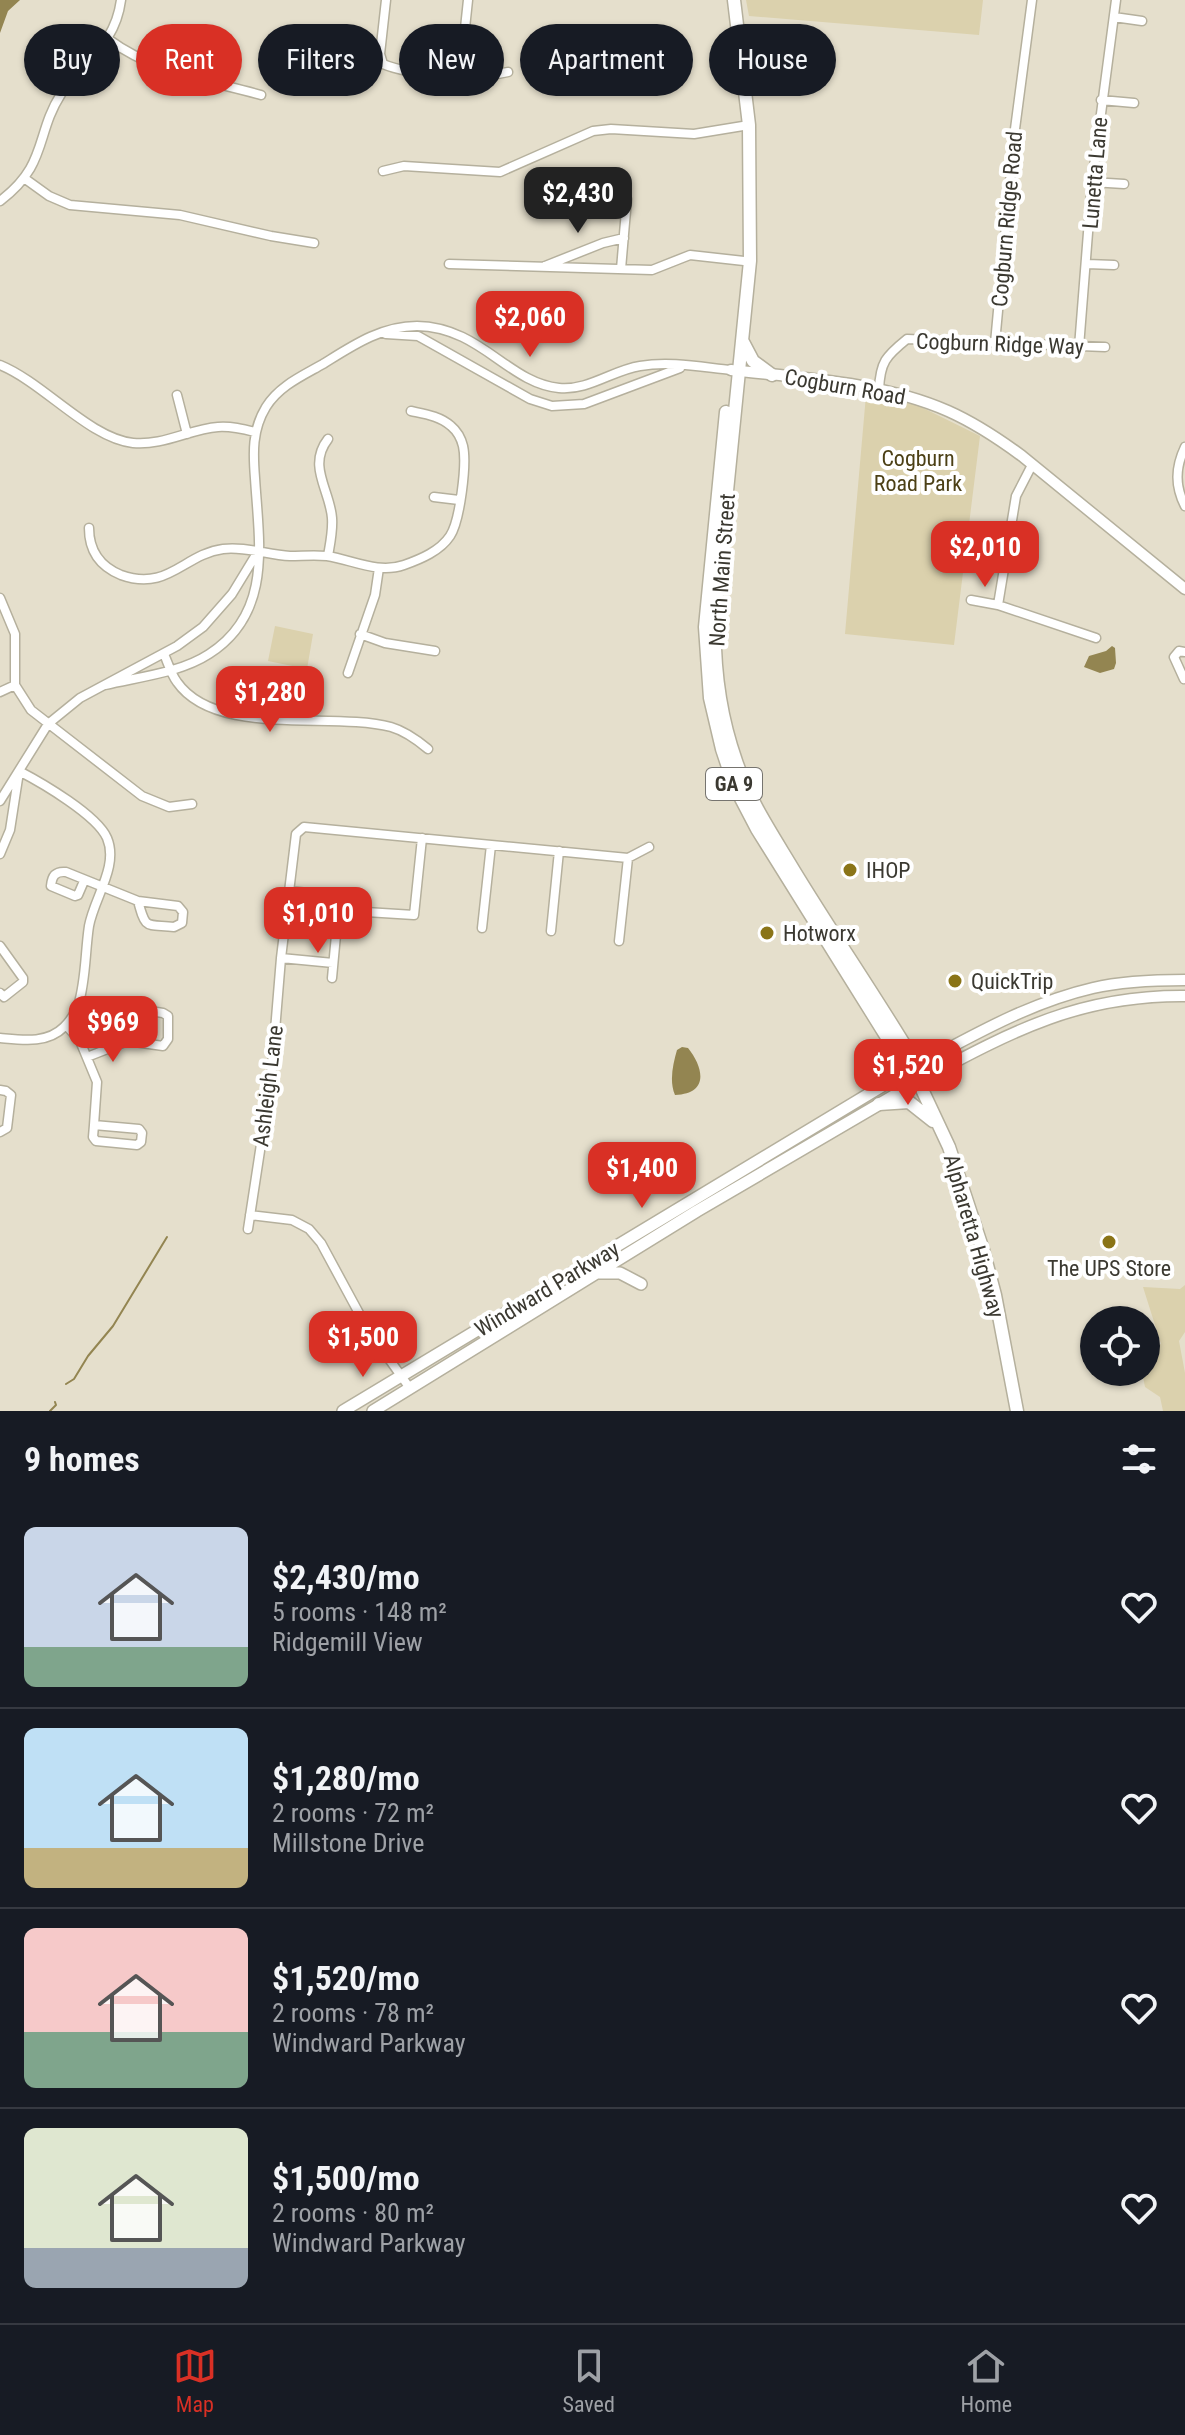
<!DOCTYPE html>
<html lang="en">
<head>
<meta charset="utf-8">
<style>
  :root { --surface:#171b24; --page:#20242c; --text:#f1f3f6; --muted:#9ea1a6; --line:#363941; --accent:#d93025 }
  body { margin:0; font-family:"Roboto Condensed",sans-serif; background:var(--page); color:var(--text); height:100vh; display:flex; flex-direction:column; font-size:30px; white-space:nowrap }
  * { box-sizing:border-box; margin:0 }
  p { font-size:26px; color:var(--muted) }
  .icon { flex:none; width:44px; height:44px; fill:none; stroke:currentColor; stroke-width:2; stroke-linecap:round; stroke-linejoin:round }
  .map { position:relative; height:1411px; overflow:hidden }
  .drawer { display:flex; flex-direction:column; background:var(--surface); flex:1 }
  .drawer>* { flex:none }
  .banner { position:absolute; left:24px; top:24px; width:1138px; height:72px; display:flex; gap:16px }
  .buttons { position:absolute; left:1080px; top:1306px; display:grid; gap:16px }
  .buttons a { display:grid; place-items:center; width:80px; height:80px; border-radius:50%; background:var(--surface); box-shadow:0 2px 6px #0004; font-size:40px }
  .price { position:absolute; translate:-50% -68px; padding:0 18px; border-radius:16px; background:var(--accent); color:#fff; font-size:26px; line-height:52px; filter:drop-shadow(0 2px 4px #0008) }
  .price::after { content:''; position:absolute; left:50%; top:48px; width:24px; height:18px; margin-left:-12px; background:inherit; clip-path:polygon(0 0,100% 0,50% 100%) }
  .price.selected { background:#222; color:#fff }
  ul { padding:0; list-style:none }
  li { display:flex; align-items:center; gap:24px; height:200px; padding:0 24px }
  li+li { border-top:2px solid var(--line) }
  li span { display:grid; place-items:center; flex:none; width:224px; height:160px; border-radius:12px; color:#555 }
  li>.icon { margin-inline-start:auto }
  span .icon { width:96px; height:96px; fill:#fffc; stroke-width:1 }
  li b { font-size:34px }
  h2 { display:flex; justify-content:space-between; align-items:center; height:96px; padding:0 24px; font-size:34px }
  .tag { padding:0 28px; border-radius:36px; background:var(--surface); box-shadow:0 2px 6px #0004; font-size:28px; line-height:72px }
  .tag.selected { background:var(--accent); color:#fff }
  .tabs { display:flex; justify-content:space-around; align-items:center; height:112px; border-top:2px solid var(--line); background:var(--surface); font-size:22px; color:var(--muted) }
  .tabs a { display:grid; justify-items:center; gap:4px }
  .tabs .selected { color:var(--accent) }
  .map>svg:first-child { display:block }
  .green { fill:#dbd1ad }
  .water { fill:#938551 }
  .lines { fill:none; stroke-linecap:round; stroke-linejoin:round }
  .stream { stroke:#938551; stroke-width:2 }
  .minor-casing { stroke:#b5b09d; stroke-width:11 }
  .tertiary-casing { stroke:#b5b09d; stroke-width:13 }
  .secondary-casing { stroke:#b5b09d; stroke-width:14 }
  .primary-casing { stroke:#b5b09d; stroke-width:15 }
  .minor { stroke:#fff; stroke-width:8 }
  .tertiary { stroke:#fff; stroke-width:10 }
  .secondary { stroke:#fff; stroke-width:11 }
  .primary { stroke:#fff; stroke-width:12 }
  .poi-dot { fill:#8a7417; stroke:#fff; stroke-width:3 }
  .labels { text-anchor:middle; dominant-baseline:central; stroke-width:8; stroke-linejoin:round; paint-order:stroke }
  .shield { fill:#fff; stroke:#76746f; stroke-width:2 }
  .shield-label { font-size:20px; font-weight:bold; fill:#3b3931 }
  .street-label { font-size:22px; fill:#3b3931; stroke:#fff }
  .park-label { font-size:22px; fill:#4c4016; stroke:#fff }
  .poi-label { font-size:22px; fill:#3b3931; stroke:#fff; text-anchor:start }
</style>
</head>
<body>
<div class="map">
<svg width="1185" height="1411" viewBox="0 0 1185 1411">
  <rect width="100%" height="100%" fill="#e5dfcc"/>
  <path class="green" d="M746,0h237l-4,35 -230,-19z
    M866,395l51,10 63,31 -26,209 -109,-11z
    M275,626l38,8 -6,35 -39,-8z
    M1185,1285v47l-6,9 6,32v38h-22l-3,-14 -15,-10 -3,-15h4v-23l15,-5 -18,-57 37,2z"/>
  <path class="water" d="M0,0h20l-12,11 -8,22z
    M1112,646l3,2 1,15 -2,6 -14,4 -16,-6 5,-11 17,-5z
    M682,1047l6,1c16,20 21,46 -13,47 -6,-14 -2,-31 2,-45z"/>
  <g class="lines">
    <path class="stream" d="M66,1384l8,-5 14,-23 25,-30 54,-89
      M50,1411l6,-6 -1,-3"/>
    <g class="minor-casing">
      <path id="minor" d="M386,0l-6,54 3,10c28,12 95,15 125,8
        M1114,17l28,4
        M108,39c46,34 99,41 153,56
        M460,75l8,-75
        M1101,100l33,3
        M383,171l21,-5 96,6 93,-41 18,-2 83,5 55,-9
        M24,178l25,18 21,9 110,10 91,21 43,7
        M1092,182l32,2
        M0,201c48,-36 35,-66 61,-107 23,-35 54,-48 60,-94
        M449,264l203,6 38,-15 54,6
        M1087,264l27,1
        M545,266l58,-23 21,-5
        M621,269l6,-70
        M386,334l32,2 112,63 22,7 32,-2 96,-36
        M995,343l20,-214 17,-129
        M1079,347l13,-165 24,-182
        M0,365c44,18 89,73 133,78 30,3 57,-14 85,-16 13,-1 25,2 37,5
        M879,390c1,-28 7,-34 28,-51l198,8
        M177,395l10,39
        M1185,447c-10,21 -10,39 0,59
        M1032,465l-16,31 -18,109 98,33
        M434,497l25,3
        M89,528c0,22 10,38 32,47 47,17 63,-21 102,-26 22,-3 45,6 67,7 12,0 24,-1 37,0 26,4 51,18 77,9 17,-6 36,-14 46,-29 10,-15 17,-72 13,-90 -2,-8 -6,-15 -12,-20 -11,-10 -26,-12 -40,-15
        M328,556c2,-12 5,-25 4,-38 -2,-28 -25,-52 -4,-79
        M0,598l15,36v51l16,25 111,86 27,11 23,-3
        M971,600l27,5
        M360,634l25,9 50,8
        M164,654c4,9 7,20 13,28 39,56 155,29 214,45 14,4 25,12 37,22
        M348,673l27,-78 4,-27
        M1184,679l-10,-22 5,-6 6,1
        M105,685c33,-8 75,-12 104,-31 64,-41 50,-111 46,-176 -2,-25 -3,-48 11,-71 13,-21 36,-31 57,-43 29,-18 58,-38 94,-38 64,1 91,57 142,62 29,3 54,-18 81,-22 30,-5 61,1 91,4
        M0,692l15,-7
        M0,801l48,-77 32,-26 97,-52 26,-19 29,-33 25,-41
        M0,854l10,-24 9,-58
        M84,881l-6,14 -3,1 -24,-10c1,-10 4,-15 15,-14l72,29
        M289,891l67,7 10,14 48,3 8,-77
        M138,901l40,5 5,6 -1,11 -8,4c-29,-3 -28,3 -36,-26z
        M482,928l9,-83
        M551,931l8,-80
        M619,941l9,-83
        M0,946l23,32v4l-19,15 -4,-4
        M281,958l52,5
        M332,978l4,-43
        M137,1009l26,4 5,3v23l-5,7 -35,-5 -2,-6 2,-20z
        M66,1025l14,16 17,41 -3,43
        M0,1038c22,2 47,6 64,-11 6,-6 11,-13 14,-21 8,-25 7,-54 11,-80 5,-28 30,-60 18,-88 -10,-23 -65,-55 -88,-67
        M87,1057l41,-16
        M0,1090l6,1 5,4 -4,33 -7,4
        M94,1125l45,4 3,4 -1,9 -4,3 -41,-4 -3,-4z
        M250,1215l42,5 17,9 12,14 46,85 42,59
        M248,1229l23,-150 10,-121 15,-124 8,-7 324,31 21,-11"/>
    </g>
    <g class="tertiary-casing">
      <path id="tertiary" d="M731,370c72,8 151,12 217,41 27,12 51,28 74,45l163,133
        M912,1068c58,-31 116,-65 181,-80 30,-7 61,-8 92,-8
        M919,1081c92,-49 159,-86 266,-85"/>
    </g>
    <g class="secondary-casing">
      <path id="secondary" d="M598,1273h22l21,11
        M343,1411l569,-343
        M373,1411l324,-200 222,-130"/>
    </g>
    <g class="primary-casing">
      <path id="primary" d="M734,0l15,125 1,136 -35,350c-2,50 4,102 21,150 13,39 36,73 57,108 37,61 77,119 114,180l5,19 37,79 34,103 12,45 22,116
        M743,342l10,19 19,14
        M726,412l-21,215 5,71 12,51 12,36 23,44 141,226 12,11
        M879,1104l30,-2 24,19"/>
    </g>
    <use href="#minor" class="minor"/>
    <use href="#tertiary" class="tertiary"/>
    <use href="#secondary" class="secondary"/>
    <use href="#primary" class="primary"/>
  </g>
  <g class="poi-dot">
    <circle cx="850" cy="870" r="8"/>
    <circle cx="767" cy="933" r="8"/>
    <circle cx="955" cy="981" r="8"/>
    <circle cx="1109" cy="1242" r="8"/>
  </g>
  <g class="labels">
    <rect class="shield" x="706" y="768" width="56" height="32" rx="6"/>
    <g class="shield-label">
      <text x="734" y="784">GA 9</text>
    </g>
    <g class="street-label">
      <text transform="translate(1095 173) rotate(-85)">Lunetta Lane</text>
      <text transform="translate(1007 219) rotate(-85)">Cogburn Ridge Road</text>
      <text transform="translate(1000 344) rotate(2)">Cogburn Ridge Way</text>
      <text transform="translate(845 387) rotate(10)">Cogburn Road</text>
      <text transform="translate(722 570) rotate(-86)">North Main Street</text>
      <text transform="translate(268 1086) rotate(-83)">Ashleigh Lane</text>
      <text transform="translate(974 1236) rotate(74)">Alpharetta Highway</text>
      <text transform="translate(547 1289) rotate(-31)">Windward Parkway</text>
    </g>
    <g class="park-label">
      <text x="918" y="458">Cogburn<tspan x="918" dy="25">Road Park</tspan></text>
    </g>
    <g class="poi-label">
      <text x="866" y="870">IHOP</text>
      <text x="783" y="933">Hotworx</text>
      <text x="971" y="981">QuickTrip</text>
      <text x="1109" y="1268" text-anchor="middle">The UPS Store</text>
    </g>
  </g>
</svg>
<div class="buttons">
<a><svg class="icon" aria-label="locate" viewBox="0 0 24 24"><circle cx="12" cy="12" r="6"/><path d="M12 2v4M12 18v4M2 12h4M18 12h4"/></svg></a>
</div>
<b class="price selected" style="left:578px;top:235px">$2,430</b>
<b class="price" style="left:530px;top:359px">$2,060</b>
<b class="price" style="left:985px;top:589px">$2,010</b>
<b class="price" style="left:270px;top:734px">$1,280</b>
<b class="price" style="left:318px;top:955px">$1,010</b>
<b class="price" style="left:113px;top:1064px">$969</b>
<b class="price" style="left:908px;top:1107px">$1,520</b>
<b class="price" style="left:642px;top:1210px">$1,400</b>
<b class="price" style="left:363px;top:1379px">$1,500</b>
<div class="banner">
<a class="tag">Buy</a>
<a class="tag selected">Rent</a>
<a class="tag">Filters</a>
<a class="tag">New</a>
<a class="tag">Apartment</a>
<a class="tag">House</a>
</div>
</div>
<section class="drawer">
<h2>9 homes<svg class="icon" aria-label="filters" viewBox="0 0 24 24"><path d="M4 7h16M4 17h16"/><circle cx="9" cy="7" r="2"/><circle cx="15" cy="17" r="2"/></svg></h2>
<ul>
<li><span style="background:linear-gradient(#c9d6e8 75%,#7fa58c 0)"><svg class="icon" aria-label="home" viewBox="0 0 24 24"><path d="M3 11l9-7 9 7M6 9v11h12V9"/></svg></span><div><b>$2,430/mo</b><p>5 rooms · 148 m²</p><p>Ridgemill View</p></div><svg class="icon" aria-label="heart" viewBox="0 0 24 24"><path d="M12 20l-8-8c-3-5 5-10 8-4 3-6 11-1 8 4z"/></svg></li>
<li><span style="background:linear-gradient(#bfe0f5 75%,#c2b280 0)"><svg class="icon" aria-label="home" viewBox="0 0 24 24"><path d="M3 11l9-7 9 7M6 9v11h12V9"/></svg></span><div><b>$1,280/mo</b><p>2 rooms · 72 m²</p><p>Millstone Drive</p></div><svg class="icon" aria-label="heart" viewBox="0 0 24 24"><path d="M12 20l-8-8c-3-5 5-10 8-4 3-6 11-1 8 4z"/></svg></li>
<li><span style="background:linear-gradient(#f6c9c9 65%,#7fa58c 0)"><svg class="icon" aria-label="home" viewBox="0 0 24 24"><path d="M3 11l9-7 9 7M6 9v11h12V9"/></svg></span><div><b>$1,520/mo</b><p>2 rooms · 78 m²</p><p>Windward Parkway</p></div><svg class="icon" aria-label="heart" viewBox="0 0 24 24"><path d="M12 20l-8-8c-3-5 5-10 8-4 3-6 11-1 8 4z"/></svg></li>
<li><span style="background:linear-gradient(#dfe7d0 75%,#9aa5b1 0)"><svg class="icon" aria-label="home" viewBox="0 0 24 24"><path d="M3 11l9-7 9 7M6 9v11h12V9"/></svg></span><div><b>$1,500/mo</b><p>2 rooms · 80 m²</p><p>Windward Parkway</p></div><svg class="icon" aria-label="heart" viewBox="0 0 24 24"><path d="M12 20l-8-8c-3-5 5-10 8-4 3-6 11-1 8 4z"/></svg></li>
</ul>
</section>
<nav class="tabs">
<a class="selected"><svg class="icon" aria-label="map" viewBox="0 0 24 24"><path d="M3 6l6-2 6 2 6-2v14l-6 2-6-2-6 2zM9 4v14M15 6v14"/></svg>Map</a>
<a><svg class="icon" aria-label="saved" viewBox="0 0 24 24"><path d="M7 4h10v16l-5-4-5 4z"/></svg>Saved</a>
<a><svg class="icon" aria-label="home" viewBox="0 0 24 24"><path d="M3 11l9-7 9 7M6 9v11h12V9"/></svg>Home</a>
</nav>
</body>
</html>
